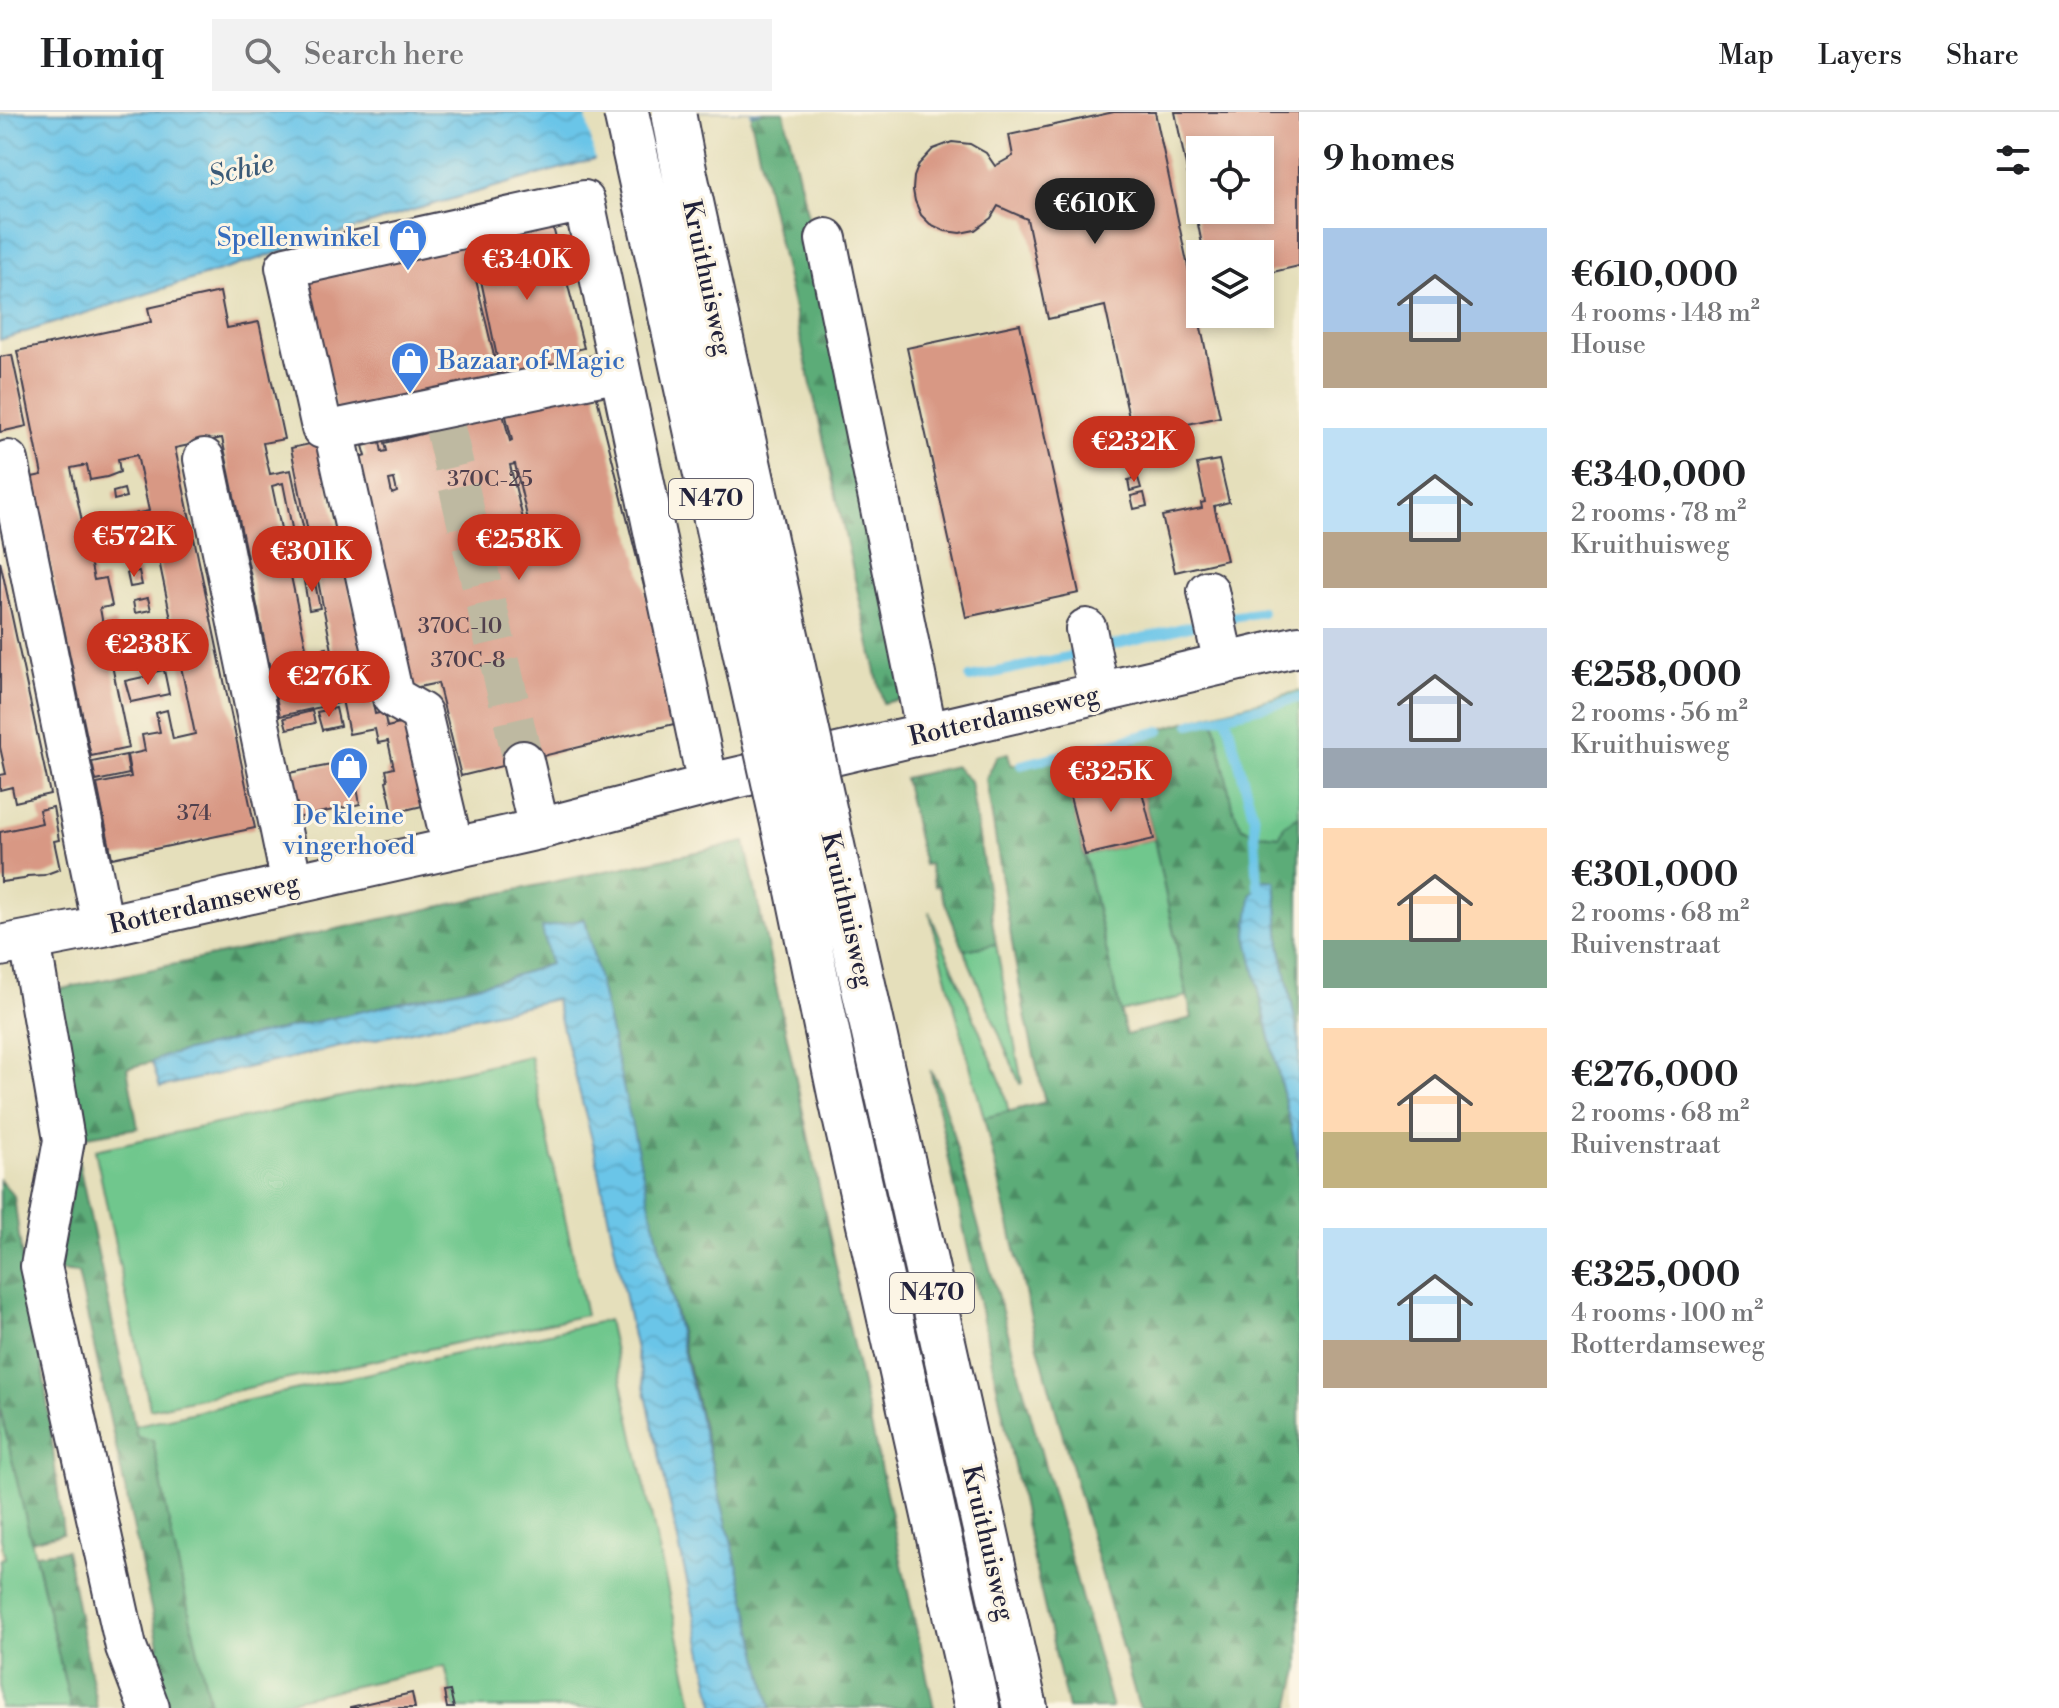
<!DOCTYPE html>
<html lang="en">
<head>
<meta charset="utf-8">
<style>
  :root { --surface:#fff; --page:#f2f2f2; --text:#202124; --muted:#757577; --line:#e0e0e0; --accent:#c8321e }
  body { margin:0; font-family:"Libre Bodoni",serif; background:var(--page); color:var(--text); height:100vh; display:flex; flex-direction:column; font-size:30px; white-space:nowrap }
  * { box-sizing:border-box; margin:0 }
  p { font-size:26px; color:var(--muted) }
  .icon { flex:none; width:44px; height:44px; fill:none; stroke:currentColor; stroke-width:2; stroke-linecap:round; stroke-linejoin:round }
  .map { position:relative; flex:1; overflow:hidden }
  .drawer { display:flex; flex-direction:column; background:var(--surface); width:760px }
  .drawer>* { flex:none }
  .tools { position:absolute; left:1186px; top:24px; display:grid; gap:16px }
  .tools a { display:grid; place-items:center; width:88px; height:88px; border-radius:0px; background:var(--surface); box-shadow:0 4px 12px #0003; font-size:40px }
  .price { position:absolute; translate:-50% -68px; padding:0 18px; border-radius:28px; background:var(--accent); color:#fff; font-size:26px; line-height:52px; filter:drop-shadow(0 2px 4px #0008) }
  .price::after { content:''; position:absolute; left:50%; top:48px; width:24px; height:18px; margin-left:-12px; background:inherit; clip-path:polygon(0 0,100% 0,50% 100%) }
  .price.current { background:#222; color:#fff }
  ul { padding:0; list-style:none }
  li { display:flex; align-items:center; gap:24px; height:200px; padding:0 24px }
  li span { display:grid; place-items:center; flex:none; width:224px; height:160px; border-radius:0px; color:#555 }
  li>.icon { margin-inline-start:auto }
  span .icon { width:96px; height:96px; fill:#fffc; stroke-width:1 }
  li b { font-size:34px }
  h2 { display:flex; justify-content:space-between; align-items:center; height:96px; padding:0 24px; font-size:34px }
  header { display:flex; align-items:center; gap:48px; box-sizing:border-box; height:112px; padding:0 40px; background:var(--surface); border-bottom:2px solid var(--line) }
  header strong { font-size:38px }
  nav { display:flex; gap:44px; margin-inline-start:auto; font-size:28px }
  .search { width:560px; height:72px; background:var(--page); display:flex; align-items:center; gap:20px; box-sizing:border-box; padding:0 28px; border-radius:0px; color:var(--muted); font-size:30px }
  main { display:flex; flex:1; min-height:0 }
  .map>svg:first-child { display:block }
  .grass { fill:#70c78d; stroke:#497464; stroke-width:2 }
  .forest { fill:url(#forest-firs); stroke:#3f675a; stroke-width:2; fill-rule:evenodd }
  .water { fill:url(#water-waves); stroke:#467492; stroke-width:2 }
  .pier { fill:#e5dfbb }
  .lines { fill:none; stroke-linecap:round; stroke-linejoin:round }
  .stream { stroke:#6ac5e8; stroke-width:10 }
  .building { fill:#d89884; fill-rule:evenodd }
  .minor-tunnel { stroke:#beb9a1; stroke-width:40; stroke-dasharray:40 20; stroke-linecap:butt }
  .minor-casing { stroke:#3f3e4e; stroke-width:44 }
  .highway-casing { stroke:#3f3e4e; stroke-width:48 }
  .minor { stroke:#fff; stroke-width:40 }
  .highway { stroke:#fff; stroke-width:44 }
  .highway-bridge-casing { stroke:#3f3e4e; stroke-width:48; stroke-linecap:butt }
  .highway-bridge { stroke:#fff; stroke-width:44 }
  .labels { text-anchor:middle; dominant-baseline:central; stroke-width:6; stroke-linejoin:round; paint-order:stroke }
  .number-label { font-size:22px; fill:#50404d }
  .shield { fill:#fcf5e5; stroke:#63616e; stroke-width:2 }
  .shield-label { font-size:24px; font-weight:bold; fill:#22223b }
  .shop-label { font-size:26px; fill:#366cbe; stroke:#fcf5e5; text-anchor:end }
  .street-label { font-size:26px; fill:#22223b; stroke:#fcf5e5 }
  .water-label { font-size:28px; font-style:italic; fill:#3b5b78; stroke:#fcf5e5 }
</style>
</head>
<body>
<header>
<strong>Homiq</strong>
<div class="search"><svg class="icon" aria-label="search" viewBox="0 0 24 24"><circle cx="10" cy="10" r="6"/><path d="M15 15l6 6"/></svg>Search here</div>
<nav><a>Map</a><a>Layers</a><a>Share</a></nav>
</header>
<main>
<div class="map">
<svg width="1299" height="1596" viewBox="0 0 1299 1596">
  <defs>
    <pattern id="forest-firs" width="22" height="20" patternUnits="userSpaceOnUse" patternTransform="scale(2)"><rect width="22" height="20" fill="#5cac78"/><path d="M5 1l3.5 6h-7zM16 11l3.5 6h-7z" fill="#4c8c64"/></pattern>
    <pattern id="water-waves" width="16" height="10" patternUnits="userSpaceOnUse" patternTransform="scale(2)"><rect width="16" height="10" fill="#6ac5e8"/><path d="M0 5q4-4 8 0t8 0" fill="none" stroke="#5ca9c8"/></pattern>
  </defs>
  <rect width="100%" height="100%" fill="#fcf5e5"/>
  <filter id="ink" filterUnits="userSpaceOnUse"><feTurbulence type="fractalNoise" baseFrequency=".0125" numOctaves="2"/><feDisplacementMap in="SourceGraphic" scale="16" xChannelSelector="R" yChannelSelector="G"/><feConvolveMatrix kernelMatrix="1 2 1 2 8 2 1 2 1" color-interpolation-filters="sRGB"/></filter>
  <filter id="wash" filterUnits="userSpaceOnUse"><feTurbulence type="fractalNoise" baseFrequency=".006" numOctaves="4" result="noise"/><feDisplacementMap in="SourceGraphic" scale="32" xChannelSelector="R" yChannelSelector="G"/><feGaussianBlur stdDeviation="1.8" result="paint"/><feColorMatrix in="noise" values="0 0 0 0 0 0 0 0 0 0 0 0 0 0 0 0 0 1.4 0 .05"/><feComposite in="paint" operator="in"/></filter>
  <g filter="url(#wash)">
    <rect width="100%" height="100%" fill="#e5dfbb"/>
    <path class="grass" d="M1299,579v125l-15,9 -4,11 -22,-2 -16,-6 -10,-21 -19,-93z
      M1154,727l33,157 -67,16 -35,-157z
      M929,799l74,176 6,26 -25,5z
      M996,832l26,139 -2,1 -56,-134z
      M530,944l56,259 -436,94 -55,-259z
      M608,1208l86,388h-239l-10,-42 -189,42h-66l-62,-281z
      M0,1296l71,300h-71v-149l5,-1 -5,-24z"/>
    <path class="forest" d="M761,0h23l133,583 -34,8 -133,-588z
      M1213,602l19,92 10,22 16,6 22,2 4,-11 15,-9v223l-19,-95 -5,-63 -13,-1 -11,16 9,99 39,166v508l-9,39h-151l-102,-365 -53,-225 61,-16 -19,-82 -12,-65 -28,-176 11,-23 11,-3 3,12 111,-25zM1138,661l16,66 38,179 -66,17 -57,-245z
      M955,654l15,15 26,163 -32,6 -26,-65 -3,1 -6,-22 -5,1 -20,-87z
      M745,730l103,480 86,386h-163l-117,-484 -104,-260 -46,15 -339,77 -13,6 -25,6 11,60 -64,10 -31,-145 505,-110z
      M930,958l6,9 16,52 160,577h-44l-29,-124z
      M77,1043l60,282 16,3 19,98 39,170h-54l-14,-57 16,-6 -81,-372 -20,-2z
      M0,1068l14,16 13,103 15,62 21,172 -32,8 -31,-133z
      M66,1438l31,158h-26l-36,-154z"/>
    <path class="water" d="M18,0h743l-344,97 -417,131v-225z
      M1262,768l13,1 5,63 19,95v122l-39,-166 -13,-60 4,-39z
      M585,807l102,449 57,223 27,117h-56l-84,-381 -37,-180 -39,-148 -395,88 -8,-25 13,-6 339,-77 46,-15 -8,-36z"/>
    <path class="pier" d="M585,0h165l1,7 -155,44z"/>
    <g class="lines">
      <path class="stream" d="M1225,506l37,-6
        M1106,535l100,-25
        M970,566l102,-22
        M1226,604l28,102 4,68
        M1191,612l108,-26
        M1021,653l139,-34"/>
    </g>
    <g id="blocks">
      <path class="building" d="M1114,0h41l65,305 -87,19 -28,-130 -57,13 -21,-100 -29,-13 -7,12 -16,12 -15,3 -15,-2 -15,-7 -9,-9 -6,-14 -2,-11 1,-13 5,-13 14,-15 19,-7 18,2 16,9 9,13 18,-10 -4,-21z
        M1175,0h124v154l-39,9v-21h-56zM1200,38h60v60h-60z
        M553,115l31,121 -28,7 3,14 -57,12 -29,-139z
        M467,130l32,135 -161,39 -33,-135z
        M220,180l7,36 32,-6 25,117 -21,4 3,14 4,17 21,-4 14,66 -11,2 -11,-55 -11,3 35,166 20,-4 3,12 -21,3 6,30 21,-5 3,15 -59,13 -58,-278 -47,10 80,380 -143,30 -15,-74 34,-7 -4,-22 18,-4 -3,-16 18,-3 -4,-19 11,-3 6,29 22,-5 -44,-212 -20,4 1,8 -13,3 -1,-8 -21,5 -3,-12 55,-11 -12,-56 -19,4 2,13 -13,5 -17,3 -3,-15 -16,3 23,112 12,-2 6,28 -12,2 3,17 12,-3 3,12 -12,2 23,112 -38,8 -59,-279 10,-2 -25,-124 134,-29 -3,-14z
        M1020,212l59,269 -113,24 -59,-269z
        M12,243l15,71 -27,6v-75z
        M594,274l84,337 -217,53 -23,-93 -29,6 -50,-231 7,-2 -3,-10 17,-4 2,10 5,-1 -2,-8 118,-29 7,27 2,-1 -8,-32zM515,352l19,83 -4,1 -20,-83zM394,367l3,13 -5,2 -3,-14z
        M319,330l56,272 9,-2 3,15 17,-4 18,83 -29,7 -7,-32 2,-1 -2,-10 8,-2 -6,-27 -10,2 -3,-14 -26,5 -58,-286z
        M1219,348l10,42 -15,4 13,54 -52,12 -13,-56 40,-8 -1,-5 4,-1 -8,-38z
        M1138,366l3,10 -11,3 -2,-11z
        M124,377l2,8 -12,3 -1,-8z
        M1144,381l3,13 -13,3 -3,-13z
        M121,434l3,10 -12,3 -3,-11z
        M0,449l50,233 -35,8 -3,-15 -12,3v-15l6,-1 -6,-27z
        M139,459l3,14 -12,2 -3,-14z
        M314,466l6,30 -11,2 -5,-29z
        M148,486l3,12 -16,3 -2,-12z
        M153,514l2,11 -29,7 -3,-12z
        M164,558l5,24 -38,8 -6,-21 23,-5v-3z
        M336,596l4,18 -18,4 -5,-18z
        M312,599l3,12 -28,6 -3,-11z
        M126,643l3,19 -33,7 -4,-19z
        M352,649l8,43 -63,14 -8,-45z
        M1137,660l17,67 -69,16 -17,-66z
        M53,695l6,33 -5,1 6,28 -16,6 -17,1 -3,3 -23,3 -1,-50 42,-9 -3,-13z
        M450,1579l4,17h-7l-3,-16z
        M412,1581l3,15h-65v-1z"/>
    </g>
  </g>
  <g filter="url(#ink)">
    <use href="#blocks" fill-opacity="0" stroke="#3f3e4e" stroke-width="2"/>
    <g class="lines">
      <path class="minor-tunnel" d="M445,316l78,333"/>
      <g class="minor-casing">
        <path id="minor" d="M826,127l101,495
          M334,318l-12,-2 -36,-161 298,-66 124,584
          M204,347l88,425
          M8,349l95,465
          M1208,479l16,73
          M1086,517l13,65
          M523,649l16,68
          M453,736l-32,-135 -28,-16 -59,-267 286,-59
          M30,829l34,199 -23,126 85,381 23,61
          M0,834l103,-20 436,-97 188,-49 572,-134"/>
      </g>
      <g class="highway-casing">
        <path id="highway" d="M839,765l186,831
          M797,774l44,213 136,609"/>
      </g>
      <use href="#minor" class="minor"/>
      <use href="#highway" class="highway"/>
      <g class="highway-bridge-casing">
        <path id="highway-bridge" d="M626,0l171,774
          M674,6l11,57 154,702"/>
      </g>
      <use href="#highway-bridge" class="highway-bridge"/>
    </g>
  </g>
  <defs>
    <g id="shop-pin" transform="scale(2)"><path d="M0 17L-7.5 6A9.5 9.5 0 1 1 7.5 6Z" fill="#3f7fe0" stroke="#fcf5e5"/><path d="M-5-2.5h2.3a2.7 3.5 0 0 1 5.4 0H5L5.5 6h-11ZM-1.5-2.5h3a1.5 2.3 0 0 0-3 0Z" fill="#fff"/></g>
  </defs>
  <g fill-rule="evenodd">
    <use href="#shop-pin" x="408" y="126"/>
    <use href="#shop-pin" x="410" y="249"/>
    <use href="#shop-pin" x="349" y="654"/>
  </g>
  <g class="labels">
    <g class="number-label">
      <text x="490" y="367">370C-25</text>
      <text x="460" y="514">370C-10</text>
      <text x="468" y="548">370C-8</text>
      <text x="194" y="701">374</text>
    </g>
    <g class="shield">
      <rect x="669" y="367" width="84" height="40" rx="6"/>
      <rect x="890" y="1161" width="84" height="40" rx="6"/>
    </g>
    <g class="shield-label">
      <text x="711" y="387">N470</text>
      <text x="932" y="1181">N470</text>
    </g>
    <g class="shop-label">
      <text x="380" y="126">Spellenwinkel</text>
      <text x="438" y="249" text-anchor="start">Bazaar of Magic</text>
      <text x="349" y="704" text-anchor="middle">De kleine<tspan x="349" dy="30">vingerhoed</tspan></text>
    </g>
    <g class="street-label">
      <text transform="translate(707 166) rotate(78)">Kruithuisweg</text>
      <text transform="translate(1004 604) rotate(-13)">Rotterdamseweg</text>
      <text transform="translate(204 792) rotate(-13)">Rotterdamseweg</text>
      <text transform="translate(847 798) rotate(77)">Kruithuisweg</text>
      <text transform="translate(988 1431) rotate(77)">Kruithuisweg</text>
    </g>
    <g class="water-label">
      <text transform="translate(241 58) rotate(-13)">Schie</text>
    </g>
  </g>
</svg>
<div class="tools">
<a><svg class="icon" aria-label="locate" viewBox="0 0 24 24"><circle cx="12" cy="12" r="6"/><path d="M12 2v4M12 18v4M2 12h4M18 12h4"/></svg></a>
<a><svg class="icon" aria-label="layers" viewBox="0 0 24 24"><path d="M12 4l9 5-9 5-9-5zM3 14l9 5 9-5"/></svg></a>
</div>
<b class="price current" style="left:1095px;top:134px">€610K</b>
<b class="price" style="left:527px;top:190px">€340K</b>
<b class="price" style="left:1134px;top:372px">€232K</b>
<b class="price" style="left:134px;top:467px">€572K</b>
<b class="price" style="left:519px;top:470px">€258K</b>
<b class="price" style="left:312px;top:482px">€301K</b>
<b class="price" style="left:148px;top:575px">€238K</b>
<b class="price" style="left:329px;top:607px">€276K</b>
<b class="price" style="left:1111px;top:702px">€325K</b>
</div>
<section class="drawer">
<h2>9 homes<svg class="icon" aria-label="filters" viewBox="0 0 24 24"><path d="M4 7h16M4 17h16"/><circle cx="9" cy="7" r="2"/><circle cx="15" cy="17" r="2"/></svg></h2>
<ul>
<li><span style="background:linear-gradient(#a9c7e8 65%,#b9a48a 0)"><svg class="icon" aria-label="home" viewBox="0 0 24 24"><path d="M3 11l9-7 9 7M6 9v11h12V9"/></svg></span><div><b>€610,000</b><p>4 rooms · 148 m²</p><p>House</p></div></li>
<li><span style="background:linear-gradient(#bfe0f5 65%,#b9a48a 0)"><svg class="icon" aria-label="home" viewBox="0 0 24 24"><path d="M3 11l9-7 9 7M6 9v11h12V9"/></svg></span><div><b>€340,000</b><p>2 rooms · 78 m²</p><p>Kruithuisweg</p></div></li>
<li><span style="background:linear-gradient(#c9d6e8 75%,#9aa5b1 0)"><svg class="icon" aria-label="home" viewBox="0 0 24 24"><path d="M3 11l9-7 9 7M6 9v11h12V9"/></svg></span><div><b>€258,000</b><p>2 rooms · 56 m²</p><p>Kruithuisweg</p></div></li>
<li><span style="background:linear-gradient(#ffd9b3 70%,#7fa58c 0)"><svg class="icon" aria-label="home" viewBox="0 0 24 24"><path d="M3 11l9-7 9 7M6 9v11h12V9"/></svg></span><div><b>€301,000</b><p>2 rooms · 68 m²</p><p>Ruivenstraat</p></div></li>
<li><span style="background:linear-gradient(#ffd9b3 65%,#c2b280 0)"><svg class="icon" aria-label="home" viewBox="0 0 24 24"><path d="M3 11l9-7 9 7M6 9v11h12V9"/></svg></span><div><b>€276,000</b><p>2 rooms · 68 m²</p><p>Ruivenstraat</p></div></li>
<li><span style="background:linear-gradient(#bfe0f5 70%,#b9a48a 0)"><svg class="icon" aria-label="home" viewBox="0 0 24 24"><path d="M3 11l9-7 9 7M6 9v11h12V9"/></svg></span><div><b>€325,000</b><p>4 rooms · 100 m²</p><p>Rotterdamseweg</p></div></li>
</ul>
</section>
</main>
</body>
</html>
